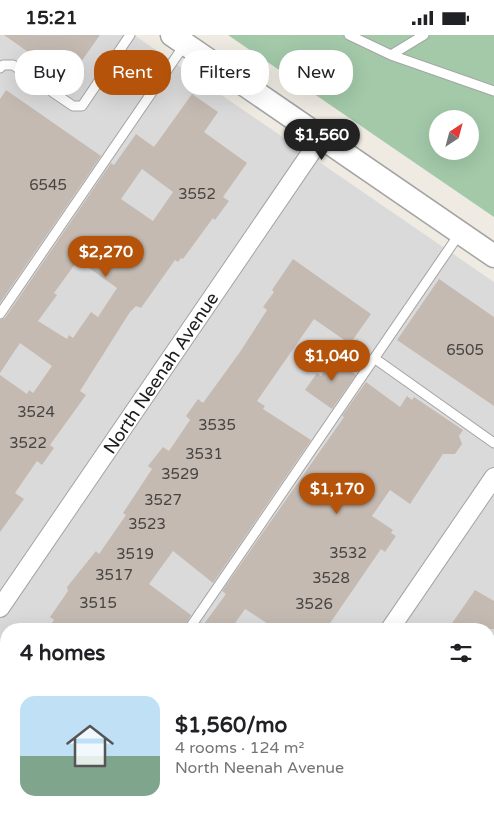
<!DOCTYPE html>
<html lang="en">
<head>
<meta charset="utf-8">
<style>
  :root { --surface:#fff; --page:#f2f2f2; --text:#202124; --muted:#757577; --accent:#b45309 }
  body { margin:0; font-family:"Varela Round",sans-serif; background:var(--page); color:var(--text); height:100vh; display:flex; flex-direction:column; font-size:19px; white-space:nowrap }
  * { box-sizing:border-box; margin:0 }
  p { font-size:16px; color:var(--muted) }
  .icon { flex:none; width:28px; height:28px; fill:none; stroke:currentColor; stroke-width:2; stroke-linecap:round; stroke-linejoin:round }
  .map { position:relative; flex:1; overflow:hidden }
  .details { position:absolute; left:0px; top:588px; width:495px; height:196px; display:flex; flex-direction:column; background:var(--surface); border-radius:20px 20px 0 0; box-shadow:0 5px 20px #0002 }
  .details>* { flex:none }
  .banner { position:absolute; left:15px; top:15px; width:465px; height:45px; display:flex; gap:10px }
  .needle { width:32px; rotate:36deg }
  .controls { position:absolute; left:429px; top:75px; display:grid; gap:10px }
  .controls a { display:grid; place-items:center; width:50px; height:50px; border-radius:50%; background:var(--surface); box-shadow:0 5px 20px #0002; font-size:25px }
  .price { position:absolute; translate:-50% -42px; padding:0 11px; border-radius:18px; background:var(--accent); color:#fff; font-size:16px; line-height:32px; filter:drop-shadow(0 1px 2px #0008) }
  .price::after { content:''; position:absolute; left:50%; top:30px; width:15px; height:11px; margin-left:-8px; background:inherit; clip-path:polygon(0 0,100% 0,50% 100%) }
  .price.selected { background:#222; color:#fff }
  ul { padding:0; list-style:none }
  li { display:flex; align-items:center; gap:15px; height:125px; padding:0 20px }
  li span { display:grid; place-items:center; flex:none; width:140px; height:100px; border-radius:15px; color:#555 }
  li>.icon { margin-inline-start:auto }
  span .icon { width:60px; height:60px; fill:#fffc; stroke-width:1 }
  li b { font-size:21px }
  h2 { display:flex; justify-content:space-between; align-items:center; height:60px; padding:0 20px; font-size:21px }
  .chip { padding:0 18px; border-radius:20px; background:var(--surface); box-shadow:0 5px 20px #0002; font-size:18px; line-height:45px }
  .chip.selected { background:var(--accent); color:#fff }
  .status { display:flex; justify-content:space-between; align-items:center; height:35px; padding:0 25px; background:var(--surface); direction:ltr }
  .status svg { height:14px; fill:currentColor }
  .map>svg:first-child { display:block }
  .residential { fill:#dbdada; fill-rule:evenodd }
  .cemetery { fill:#a3c9a9; fill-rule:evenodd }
  .building { fill:#c4bab2; fill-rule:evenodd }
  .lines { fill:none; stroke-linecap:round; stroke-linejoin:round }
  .service-casing { stroke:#a4a4a4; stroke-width:11 }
  .minor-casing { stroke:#a4a4a4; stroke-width:20 }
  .tertiary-casing { stroke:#a4a4a4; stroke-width:25 }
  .service { stroke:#fff; stroke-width:9 }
  .minor { stroke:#fff; stroke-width:18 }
  .tertiary { stroke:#fff; stroke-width:22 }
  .labels { text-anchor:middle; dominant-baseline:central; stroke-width:4; stroke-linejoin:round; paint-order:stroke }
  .number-label { font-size:15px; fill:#474442 }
  .street-label { font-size:18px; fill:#1d1d1d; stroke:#fff }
</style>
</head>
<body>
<div class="status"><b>15:21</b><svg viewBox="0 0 49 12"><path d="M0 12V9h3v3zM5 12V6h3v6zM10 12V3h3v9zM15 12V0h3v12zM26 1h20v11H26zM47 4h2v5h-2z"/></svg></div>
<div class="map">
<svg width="494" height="783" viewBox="0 0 494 783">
  <rect width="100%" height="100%" fill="#efebe3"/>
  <path class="residential" d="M0,0h134l360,247v536h-494zM6,594h483v184h-483z"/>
  <path class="cemetery" d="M228,0h266v182zM438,84h32v32h-32z"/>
  <path class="building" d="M4,0h96l-32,45z
    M6,55l95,66 -101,147v-204z
    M192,59l26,18 -14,20 43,31 -24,34 6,4 -14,19 -2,-2 -30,41 -2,-1 -3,4 -3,-2 -34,48 -5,-2 -6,6 -50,79 6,4 -36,50 4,3 -12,17 -5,-4 -22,32 9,6 -24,33v-157l27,19 2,-4 4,3 19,-27 -32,-23 -20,30v-53l5,-2 106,-155 3,2 22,-31 18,13zM142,134l31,23 -20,29 -32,-22zM78,225l39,28 -19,29 -7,-5 -18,26 -4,-3 -2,4 -29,-18 19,-26 -3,-2z
    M293,224l78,55 -21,30 -36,-25 -57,82 8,5 -2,3 48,31 -98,143 -40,-32 -24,33 42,31 -8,14h-135l6,-9 -4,-3 18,-26 -1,-4 29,-36 3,3 27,-39 -3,-2 29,-44 -4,-3 15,-19 6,4 21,-31 -4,-4 12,-17 5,4 37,-51 27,-42 -4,-3 11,-15 -2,-2z
    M439,244l55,38v89l-97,-66z
    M335,319l16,10 -3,5 8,6 -24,34 -27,-19 12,-17 4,3z
    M366,347l34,25 7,-11 5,4 2,-3 49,33 -4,6 3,8 -7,10h-12l-33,50 -20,-14 -18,26 21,14 -2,3 5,3 -11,16 -4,-3 -55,80h-50l-31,-20 -14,20h-34l4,-7 3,2 22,-30 -4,-3 122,-174 -2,-1z
    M475,555l19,11v28h-46z"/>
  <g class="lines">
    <g class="service-casing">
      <path id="service" d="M349,0l42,20 103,36
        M391,20l33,-20
        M0,33l3,-3h10l60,41h9l48,-71
        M0,279l185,-270
        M374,323l120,85
        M189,594l271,-396
        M489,745l5,-8
        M59,783l4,-5
        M463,783l4,-5"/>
    </g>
    <g class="minor-casing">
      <path id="minor" d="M0,573l321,-470
        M390,594l104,-152
        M0,705l6,4
        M106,778l8,5
        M261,783l4,-5"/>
    </g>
    <g class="tertiary-casing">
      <path id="tertiary" d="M172,0l322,221"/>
    </g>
    <use href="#service" class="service"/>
    <use href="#minor" class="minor"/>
    <use href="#tertiary" class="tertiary"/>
  </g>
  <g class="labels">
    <g class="number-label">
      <text x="48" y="150">6545</text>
      <text x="197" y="159">3552</text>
      <text x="465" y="315">6505</text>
      <text x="36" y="377">3524</text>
      <text x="217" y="390">3535</text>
      <text x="28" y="408">3522</text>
      <text x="204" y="419">3531</text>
      <text x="180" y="439">3529</text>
      <text x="163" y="465">3527</text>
      <text x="147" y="489">3523</text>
      <text x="348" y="518">3532</text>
      <text x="135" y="519">3519</text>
      <text x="114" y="540">3517</text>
      <text x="331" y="543">3528</text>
      <text x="98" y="568">3515</text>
      <text x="314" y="569">3526</text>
    </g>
    <g class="street-label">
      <text transform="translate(161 338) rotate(-56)">North Neenah Avenue</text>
    </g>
  </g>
</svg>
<div class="controls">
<a><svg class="needle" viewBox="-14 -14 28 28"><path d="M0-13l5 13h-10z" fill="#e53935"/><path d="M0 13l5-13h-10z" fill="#757577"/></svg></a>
</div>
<b class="price selected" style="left:322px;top:126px">$1,560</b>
<b class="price" style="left:106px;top:243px">$2,270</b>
<b class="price" style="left:332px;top:347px">$1,040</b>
<b class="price" style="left:337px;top:480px">$1,170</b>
<div class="banner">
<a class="chip">Buy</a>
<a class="chip selected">Rent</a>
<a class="chip">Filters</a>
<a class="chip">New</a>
</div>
<section class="details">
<h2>4 homes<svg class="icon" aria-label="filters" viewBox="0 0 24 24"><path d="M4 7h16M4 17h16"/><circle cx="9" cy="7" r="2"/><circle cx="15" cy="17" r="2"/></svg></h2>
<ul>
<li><span style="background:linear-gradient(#bfe0f5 60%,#7fa58c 0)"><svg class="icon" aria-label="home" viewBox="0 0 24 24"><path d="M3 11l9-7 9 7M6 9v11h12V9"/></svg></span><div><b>$1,560/mo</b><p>4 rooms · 124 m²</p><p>North Neenah Avenue</p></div></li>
</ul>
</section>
</div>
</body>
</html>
